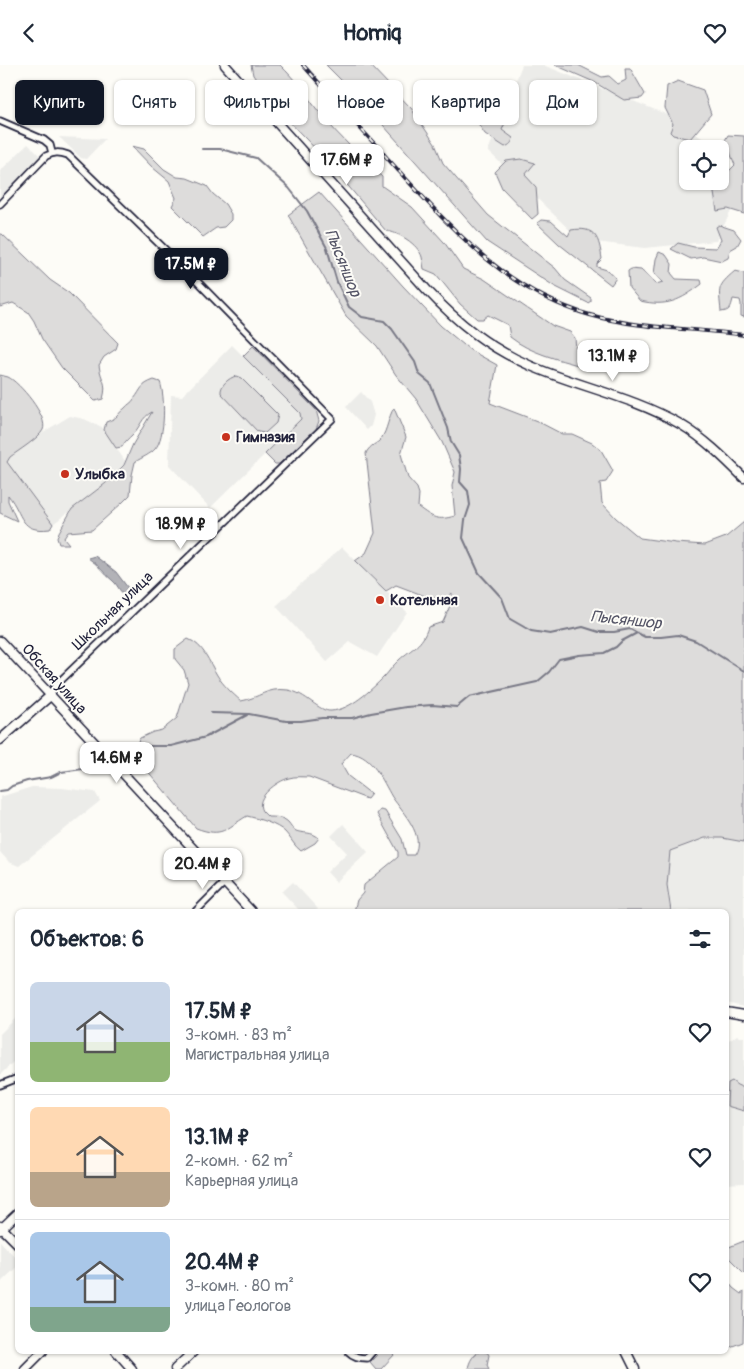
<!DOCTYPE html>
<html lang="ru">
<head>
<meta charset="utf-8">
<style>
  :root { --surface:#fff; --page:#f2f2f3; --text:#1f2937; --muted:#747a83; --line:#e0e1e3; --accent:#111827 }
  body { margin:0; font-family:Pangolin,sans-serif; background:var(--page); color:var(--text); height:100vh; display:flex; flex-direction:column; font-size:19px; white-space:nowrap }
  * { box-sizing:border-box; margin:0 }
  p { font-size:16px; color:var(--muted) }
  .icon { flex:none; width:28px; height:28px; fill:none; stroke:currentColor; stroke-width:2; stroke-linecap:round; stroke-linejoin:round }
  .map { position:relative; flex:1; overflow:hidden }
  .details { position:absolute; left:15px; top:844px; width:714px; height:445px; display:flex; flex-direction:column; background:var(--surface); border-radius:8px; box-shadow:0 1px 4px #0004 }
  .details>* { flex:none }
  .guide { position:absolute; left:15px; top:15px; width:715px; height:45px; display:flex; gap:10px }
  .controls { position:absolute; left:679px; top:75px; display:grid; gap:10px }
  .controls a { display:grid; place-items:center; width:50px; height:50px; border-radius:8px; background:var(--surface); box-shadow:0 1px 4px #0004; font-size:25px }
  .price { position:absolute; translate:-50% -42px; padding:0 11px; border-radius:10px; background:#fff; color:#222; font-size:16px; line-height:32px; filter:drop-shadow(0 1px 2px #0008) }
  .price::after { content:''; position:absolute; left:50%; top:30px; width:15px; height:11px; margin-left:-8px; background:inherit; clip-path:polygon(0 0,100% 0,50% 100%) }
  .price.active { background:var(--accent); color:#fff }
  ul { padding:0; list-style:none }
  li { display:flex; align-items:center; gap:15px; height:125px; padding:0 15px }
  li+li { border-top:1px solid var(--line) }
  li span { display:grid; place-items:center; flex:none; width:140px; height:100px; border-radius:8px; color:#555 }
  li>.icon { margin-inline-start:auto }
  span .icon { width:60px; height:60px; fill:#fffc; stroke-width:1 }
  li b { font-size:21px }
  h2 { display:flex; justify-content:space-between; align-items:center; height:60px; padding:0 15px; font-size:21px }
  .tag { padding:0 18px; border-radius:8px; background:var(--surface); box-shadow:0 1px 4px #0004; font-size:18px; line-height:45px }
  .tag.active { background:var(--accent); color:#fff }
  header { display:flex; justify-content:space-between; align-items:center; height:65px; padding:0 15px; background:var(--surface); font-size:22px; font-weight:700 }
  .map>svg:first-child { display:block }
  .built { fill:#ecece9 }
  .green { fill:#dddcdb; stroke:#807f8b }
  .water { fill:#b2b2b7; stroke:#787885 }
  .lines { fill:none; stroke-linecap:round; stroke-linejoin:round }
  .stream { stroke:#787885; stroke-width:2 }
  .street-casing { stroke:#22223b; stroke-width:9 }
  .secondary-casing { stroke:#22223b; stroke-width:11 }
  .street { stroke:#fdfcf7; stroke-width:5.5 }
  .secondary { stroke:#fdfcf7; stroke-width:8 }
  .rail-casing { stroke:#22223b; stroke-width:4 }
  .rail { stroke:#fdfcf7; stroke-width:2; stroke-dasharray:5.5; stroke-linecap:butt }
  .poi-dot { fill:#c8321e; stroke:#fdfcf7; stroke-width:2 }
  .labels { text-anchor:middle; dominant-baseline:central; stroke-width:4; stroke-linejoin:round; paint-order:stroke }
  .poi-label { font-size:15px; font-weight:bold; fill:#22223b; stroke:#fdfcf7; text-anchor:start }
  .street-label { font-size:15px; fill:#22223b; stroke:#fdfcf7 }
  .water-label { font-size:16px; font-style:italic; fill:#545466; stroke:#fdfcf7 }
</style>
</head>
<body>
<header><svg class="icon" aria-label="back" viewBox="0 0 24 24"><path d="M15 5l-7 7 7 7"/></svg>Homiq<svg class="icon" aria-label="heart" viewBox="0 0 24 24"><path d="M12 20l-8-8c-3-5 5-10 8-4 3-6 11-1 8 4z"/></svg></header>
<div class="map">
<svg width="744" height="1304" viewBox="0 0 744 1304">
  <rect width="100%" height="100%" fill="#fdfcf7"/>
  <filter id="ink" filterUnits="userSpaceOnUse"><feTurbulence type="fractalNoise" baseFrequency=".02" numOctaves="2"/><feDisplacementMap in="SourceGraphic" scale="10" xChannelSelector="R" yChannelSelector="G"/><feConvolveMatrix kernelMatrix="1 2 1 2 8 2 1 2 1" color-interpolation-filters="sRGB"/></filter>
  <g filter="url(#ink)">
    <path class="built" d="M522,0h21l125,50 50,34h-30v32h32v-31l10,7 1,54 -15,30 -72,7 -64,-8 -92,-89z
      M59,72l46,2 -19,20 -5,-1z
      M28,79l13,13 -41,41v-27z
      M232,280l68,68 1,6 -91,89 -41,-43 2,-70 11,1z
      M361,327l9,10 4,13 -3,11 -4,4 -21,-23z
      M70,351l14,3 18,8 23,34 -1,3 -18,19 -53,41 -47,-62 4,-5 30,-23z
      M342,482l65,65 -30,45 -27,-15 -23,20 -51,-56z
      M32,722l30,1 33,4 5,9 -81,65 -10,-4 -9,-10v-55z
      M343,759l25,28 -32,30 -9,-10 20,-19 -16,-17z
      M705,773h17l22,4v165l-18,-4v-92h-54l-5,-26 3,-34z
      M293,817l25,27 -3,2h-15l-18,-19z
      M17,952v41l-17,17v-41z
      M737,970l3,2h4v146l-18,1v-144l6,-1z
      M0,1176l17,18 1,7 -18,17z"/>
    <path class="green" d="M251,0h29c16,15 28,33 42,51 19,22 39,41 60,61v9l30,21 32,35 19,27 21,10 69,47 17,6 5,6 1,11 8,13 -3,4c-24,-7 -51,-13 -71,-29l-2,-12 -20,-10 -5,4h-6l-17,-15 -24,-30 -12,-5c-1,-4 -1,-8 -2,-12 -4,-13 -24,-25 -36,-26l-58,-69 -48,-50 -27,-37z
      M326,0h44l41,43 24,36 8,19 45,52 67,53 10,12 26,18v3l-3,2 -34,-17 -67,-44 -128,-144z
      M555,0h23l24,12 7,-1 9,8 8,-4 -1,-12h5l15,26 -3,4 -18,2 -30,-18z
      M678,16l25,9 8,24 -21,25 -17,-4 -3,-3 3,-8 -8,-16 2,-22z
      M477,28l7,2 2,4v7l-9,4 -5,9 -2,1 -4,-3c1,-10 -1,-20 11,-24z
      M492,48l13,10 -3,7 11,8c-1,5 -3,7 -8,9l-20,-13 -6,-9 2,-7z
      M728,70l16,1v78l-16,-5 -11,2 -4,-24 1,-6h6v-4l5,-2 10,-10 -10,-25z
      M132,81l12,3 20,20 13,8 10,1 20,8 6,8 12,10 6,10v6l-7,7 -8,1 -13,9 -31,-31 4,-8 -7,-17 -17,-14z
      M521,94l14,4 -10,12 11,12 2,27 -6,5 -30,-31 -7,-16 11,-11z
      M319,127l84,94 38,40 29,24 27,15 -7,38 47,18 25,13h10l20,9 9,7 12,21 -7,11 -6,1 2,20 14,15 24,20 36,5 29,2 21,-8 18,-15v320l-22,-4h-17l-35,13 -3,34 4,26h-317l3,-11 6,-7 1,-8 34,-28v-5l-21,-38 3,-4 5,1 17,28 4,16h8c12,-19 -11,-42 -22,-58 -10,-17 -19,-41 -41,-44l-10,11 7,12 23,18 -4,5 -58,-22c-6,0 -14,-1 -20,1 -11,3 -35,19 -27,33 2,2 4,4 6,6 7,0 15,0 20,5 3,3 4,7 8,9 8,3 15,0 23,7l-4,5 -14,8c-7,-5 -10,-13 -16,-19 -8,-8 -26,-13 -38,-16 -22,13 -24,22 -51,12l-62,-73 1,-9 5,-8 13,-6 9,-2 15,-12 11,-35 -4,-13 -9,-11v-10l13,-10c16,6 21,23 29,36 6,10 15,18 24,26 19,-3 25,-14 47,-11 18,3 31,22 43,21 19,-1 40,-21 53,-34 5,-5 9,-12 15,-17 14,-13 23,-14 29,-33l15,-5 9,-21v-8l-9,8 -11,-4 -7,-1 -29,-11 -10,6 -31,-30 11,-8 9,-20 -9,-80c5,-9 10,-8 15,-14 7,-10 7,-22 13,-31l12,29 -5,17 7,24 9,10 2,6 -1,13c15,11 19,14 37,9l-3,-30 3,-14 -13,-30 -26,-43 -20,-24 -19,-29 -31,-30 -58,-101z
      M541,155l10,1 17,15 3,-6c25,-4 28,8 31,29l-5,5v3l10,3 9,8 -5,7 -52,-41 -22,-21z
      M719,160l15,5 7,9 -4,7 -7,4 -2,8 -6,3 -19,-4 -12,2 -20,-10 7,-6 16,4 22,1 5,-8 -5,-13z
      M0,169h2l48,46 19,13 49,50 -2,6 -12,8 -5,8c2,17 9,16 4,34l-8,2 -33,-33 -20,-29 -8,-18 -6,-9 -15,-9 -13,4z
      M659,187l7,3 6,9 -1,9 5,6 25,1 1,4c-22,17 -35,23 -62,17l-11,-13 -1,-17 3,-2 10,1 15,14 7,-2 -9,-8 2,-15z
      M735,206l9,2v44l-3,-1v-12l-1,-4 -7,-1c-2,9 -3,12 -12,13 -2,-24 -5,-25 14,-41z
      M253,281l63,64 3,11 -3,8 -37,35h-4l-10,-10 36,-35 -1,-6 -57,-57z
      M0,310c3,1 5,1 8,2 11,5 41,40 35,53 -4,8 -25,21 -33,27l-3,5 46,62 -3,5c-31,4 -26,-14 -42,-34v6l9,20 -17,-8z
      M236,311l5,2 37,37 -2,8 -11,10 -7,-1 -37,-39c-1,-8 8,-15 15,-17z
      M154,315l6,2c5,13 6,55 -5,67 -4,5 -14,9 -20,13l-3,13 -2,20 -8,8 -30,27 -24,2 -4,6 5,6h-10l-2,-6 2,-6 13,-23 34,-26 18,-18 9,-21 19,-32c-11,6 -11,14 -19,22 -5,5 -8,7 -11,13l-6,1 -12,-18 2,-8c14,-5 9,-6 19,-14 3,-4 7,-5 9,-9 8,-10 6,-14 20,-19z
      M732,1016l5,4 7,3v23l-17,-5 1,-23z
      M744,1176v32l-18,-18 3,-8z
      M726,1214l7,9 8,6 3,-2 -1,50 -13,5 -4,-2z
      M381,1286h12l2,3 -14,15h-5l-6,-7z
      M481,1286l6,1 2,3 -2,10 2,4h-21c1,-8 6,-16 13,-18z"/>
    <path class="water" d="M95,491l21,16 15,20 -4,3c-8,-2 -8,-9 -14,-14 -9,-7 -15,-17 -25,-23z"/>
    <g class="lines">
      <path class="stream" d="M202,84h18l36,9 33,30 18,23 20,37 10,34 12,25 13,10 22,4 8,8 23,33 4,12 11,9 18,45 3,14 8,13 2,14 -1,13 8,9 2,14 -5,15 -2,18 16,35 23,25 8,21 21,12 19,3 33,-7 16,5h15l16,-3 15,8h16l17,-2 18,6 48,30
        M211,648l38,1 37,7h15l21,-3h30l19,-5 35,-6 26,-2 25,2 12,-10 68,-15 12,-10 10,-13 20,-4 25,-2 12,-6 6,-6 15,-8
        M127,682l5,-2 10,4 5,-3h24l35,-9 41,-22
        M0,726l7,-1 5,-4 15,-5 24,-4 10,-5 29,-4"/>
      <g class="street-casing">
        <path id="street" d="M0,56l44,19 6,5 2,8
          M0,139l46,-48c8,-4 13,-4 22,-1l115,112 149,152 -277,267 -5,10
          M196,846l28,-28
          M0,1020l18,-7
          M348,1286c6,6 11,7 19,7l6,-7"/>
      </g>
      <g class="secondary-casing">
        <path id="secondary" d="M225,0l202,225c31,33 62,58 104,76 49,21 102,31 149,58 24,14 44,34 64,54
          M0,576l251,270
          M0,675l50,-44
          M726,947l18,3
          M0,1161l18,18
          M0,1165l18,-17
          M116,1286l16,18
          M626,1286l9,18
          M25,1304l18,-18
          M175,1304l19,-18"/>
      </g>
      <use href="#street" class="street"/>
      <use href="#secondary" class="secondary"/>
      <g class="rail-casing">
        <path id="rail" d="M303,0c31,35 63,69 94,104 57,62 109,122 193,146 50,14 103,13 154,20"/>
      </g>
      <use href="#rail" class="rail"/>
    </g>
  </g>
  <g class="poi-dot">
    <circle cx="226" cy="372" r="5"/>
    <circle cx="65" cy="409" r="5"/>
    <circle cx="380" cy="535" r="5"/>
  </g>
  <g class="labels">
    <g class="poi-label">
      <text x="236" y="372">Гимназия</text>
      <text x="75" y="409">Улыбка</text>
      <text x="390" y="535">Котельная</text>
    </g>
    <g class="street-label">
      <text transform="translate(113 546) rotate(-44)">Школьная улица</text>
      <text transform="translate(54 614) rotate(48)">Обская улица</text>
    </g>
    <g class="water-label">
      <text transform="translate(343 198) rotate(68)">Пысяншор</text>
      <text transform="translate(626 555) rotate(6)">Пысяншор</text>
    </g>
  </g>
</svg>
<div class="controls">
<a><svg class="icon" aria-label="locate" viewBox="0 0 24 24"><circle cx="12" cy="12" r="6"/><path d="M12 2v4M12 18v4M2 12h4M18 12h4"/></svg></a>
</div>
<b class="price" style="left:347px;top:121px">17.6M ₽</b>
<b class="price active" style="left:191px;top:225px">17.5M ₽</b>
<b class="price" style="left:613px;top:317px">13.1M ₽</b>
<b class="price" style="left:181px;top:485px">18.9M ₽</b>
<b class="price" style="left:117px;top:719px">14.6M ₽</b>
<b class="price" style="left:203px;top:825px">20.4M ₽</b>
<div class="guide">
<a class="tag active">Купить</a>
<a class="tag">Снять</a>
<a class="tag">Фильтры</a>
<a class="tag">Новое</a>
<a class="tag">Квартира</a>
<a class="tag">Дом</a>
</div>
<section class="details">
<h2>Объектов: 6<svg class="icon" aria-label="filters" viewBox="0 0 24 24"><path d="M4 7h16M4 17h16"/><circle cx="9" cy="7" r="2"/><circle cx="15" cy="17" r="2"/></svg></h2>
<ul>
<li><span style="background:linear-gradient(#c9d6e8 60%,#8fb573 0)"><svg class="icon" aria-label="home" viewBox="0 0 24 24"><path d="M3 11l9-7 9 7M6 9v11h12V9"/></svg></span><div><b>17.5M ₽</b><p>3-комн. · 83 m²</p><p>Магистральная улица</p></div><svg class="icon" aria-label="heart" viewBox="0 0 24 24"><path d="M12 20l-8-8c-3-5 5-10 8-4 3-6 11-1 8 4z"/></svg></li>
<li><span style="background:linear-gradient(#ffd9b3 65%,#b9a48a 0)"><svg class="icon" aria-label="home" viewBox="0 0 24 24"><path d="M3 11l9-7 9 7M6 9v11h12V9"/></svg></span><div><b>13.1M ₽</b><p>2-комн. · 62 m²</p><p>Карьерная улица</p></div><svg class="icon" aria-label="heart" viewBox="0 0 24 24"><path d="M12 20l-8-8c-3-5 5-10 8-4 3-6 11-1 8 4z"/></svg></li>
<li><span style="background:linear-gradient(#a9c7e8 75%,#7fa58c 0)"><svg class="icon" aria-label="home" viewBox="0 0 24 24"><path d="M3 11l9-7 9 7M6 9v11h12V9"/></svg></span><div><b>20.4M ₽</b><p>3-комн. · 80 m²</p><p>улица Геологов</p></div><svg class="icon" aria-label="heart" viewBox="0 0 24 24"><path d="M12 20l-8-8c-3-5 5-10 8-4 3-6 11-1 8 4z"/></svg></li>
</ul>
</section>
</div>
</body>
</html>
